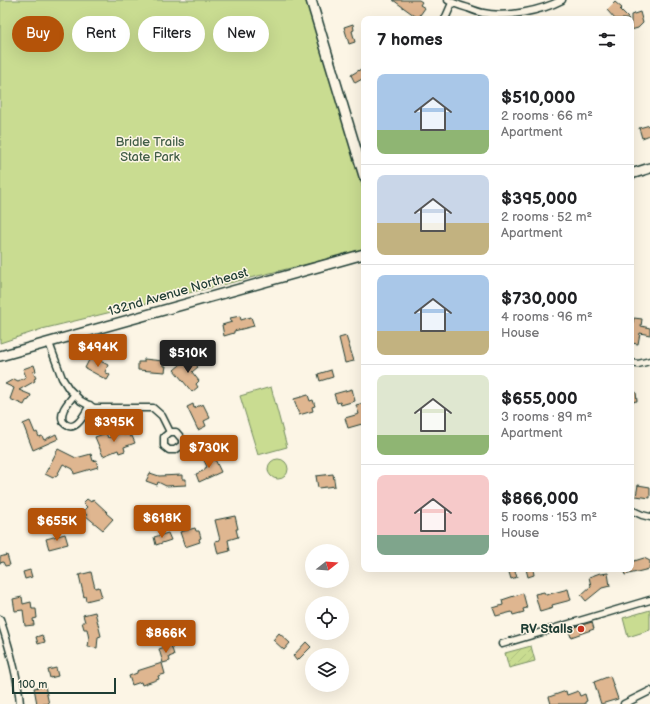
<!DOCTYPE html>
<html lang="en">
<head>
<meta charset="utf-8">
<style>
  :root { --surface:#fff; --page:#f6f6f6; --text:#202124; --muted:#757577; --line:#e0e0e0; --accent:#b45309 }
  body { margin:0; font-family:"Balsamiq Sans",sans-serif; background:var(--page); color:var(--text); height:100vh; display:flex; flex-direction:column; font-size:15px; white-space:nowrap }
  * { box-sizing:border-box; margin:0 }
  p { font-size:13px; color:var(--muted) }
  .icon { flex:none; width:22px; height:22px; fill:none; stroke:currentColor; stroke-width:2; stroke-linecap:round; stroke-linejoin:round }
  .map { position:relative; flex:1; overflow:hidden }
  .panel { position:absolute; left:361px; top:16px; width:273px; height:556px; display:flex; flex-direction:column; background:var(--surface); border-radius:8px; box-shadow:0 4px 16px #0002 }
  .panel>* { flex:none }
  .hud { position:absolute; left:12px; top:16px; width:289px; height:36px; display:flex; gap:8px }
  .needle { width:26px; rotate:73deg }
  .buttons { position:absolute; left:305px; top:544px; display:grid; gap:8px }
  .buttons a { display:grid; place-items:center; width:44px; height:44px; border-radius:50%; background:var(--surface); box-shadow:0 4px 16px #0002; font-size:20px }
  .scale { position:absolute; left:12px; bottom:10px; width:104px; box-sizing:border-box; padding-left:4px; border:2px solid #1f3d34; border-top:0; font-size:11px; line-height:14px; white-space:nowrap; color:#1f3d34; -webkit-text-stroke:3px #fcf5e5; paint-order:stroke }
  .price { position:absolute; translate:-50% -34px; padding:0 9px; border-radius:4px; background:var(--accent); color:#fff; font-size:13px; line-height:26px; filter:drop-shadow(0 1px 2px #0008) }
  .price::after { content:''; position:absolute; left:50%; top:24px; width:12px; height:9px; margin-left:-6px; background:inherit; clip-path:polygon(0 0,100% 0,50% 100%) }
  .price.selected { background:#222; color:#fff }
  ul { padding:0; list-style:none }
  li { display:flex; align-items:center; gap:12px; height:100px; padding:0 16px }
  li+li { border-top:1px solid var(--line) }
  li span { display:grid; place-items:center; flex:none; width:112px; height:80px; border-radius:8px; color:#555 }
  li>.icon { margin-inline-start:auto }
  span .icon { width:48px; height:48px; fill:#fffc; stroke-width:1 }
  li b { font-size:17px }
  h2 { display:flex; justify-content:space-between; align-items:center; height:48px; padding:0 16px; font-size:17px }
  .pill { padding:0 14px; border-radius:18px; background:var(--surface); box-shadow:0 4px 16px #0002; font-size:14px; line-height:36px }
  .pill.selected { background:var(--accent); color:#fff }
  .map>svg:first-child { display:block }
  .green { fill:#c9dc91; stroke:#748c62 }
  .garden { fill:url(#garden-furrows); stroke:#748c62 }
  .building { fill:#dfb690; stroke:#1f3d34 }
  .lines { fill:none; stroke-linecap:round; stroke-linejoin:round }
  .street-casing { stroke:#1f3d34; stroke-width:9 }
  .secondary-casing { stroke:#1f3d34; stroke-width:12 }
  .street { stroke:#fcf5e5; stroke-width:6 }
  .secondary { stroke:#fcf5e5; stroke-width:9 }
  .poi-dot { fill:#c8321e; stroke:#fcf5e5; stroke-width:1.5 }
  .labels { text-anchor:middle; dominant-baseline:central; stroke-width:3; stroke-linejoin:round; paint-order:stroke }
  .park-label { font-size:13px; fill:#415d47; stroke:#fcf5e5 }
  .street-label { font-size:13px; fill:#1f3d34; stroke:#fcf5e5 }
  .poi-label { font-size:13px; font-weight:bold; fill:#1f3d34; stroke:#fcf5e5; text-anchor:end }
</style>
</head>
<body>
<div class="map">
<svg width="650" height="704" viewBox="0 0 650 704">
  <defs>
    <pattern id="garden-furrows" width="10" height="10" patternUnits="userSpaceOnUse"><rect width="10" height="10" fill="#c9dc91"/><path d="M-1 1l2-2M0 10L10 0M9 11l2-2" fill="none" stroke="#acbe7e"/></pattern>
  </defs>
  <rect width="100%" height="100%" fill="#fcf5e5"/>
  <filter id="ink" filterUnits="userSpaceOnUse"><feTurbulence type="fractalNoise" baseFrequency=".025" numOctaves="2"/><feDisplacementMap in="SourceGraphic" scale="8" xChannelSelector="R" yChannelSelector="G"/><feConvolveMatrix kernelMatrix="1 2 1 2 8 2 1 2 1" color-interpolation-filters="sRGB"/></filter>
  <g filter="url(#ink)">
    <path class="green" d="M0,0h306l58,193v57l-322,79 -42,14z
      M271,387l16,60 -29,8 -18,-59z
      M268 469a10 10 0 1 1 20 0a10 10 0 1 1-20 0Z
      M650,610v20l-22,7 -5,-19z"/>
    <path class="garden" d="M531,646l4,15 -26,7 -4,-15z"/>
    <path class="building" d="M393,0h26l3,2 -2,3 5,3 -7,10z
      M615,2l7,6 -2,2 9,9h-14l-8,-9z
      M640,12l3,11 -5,5 -7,2v-15z
      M353,24l1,6 -2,1 3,11 -6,2 -5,-17z
      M361,69l3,9 -9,5 -4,-8z
      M650,125v10l-8,3 -3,-10z
      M240,316l1,4 10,-3 3,9 -20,5v2l-10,3 -2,-11 10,-3 -2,-4z
      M634,318l8,1 -1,7 9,2v7l-10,-2 -2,11 -7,-1v-15h1z
      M346,336l8,25 -9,2 -6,-25z
      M91,356l17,9 -3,7 5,3 -3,5 -22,-12z
      M144,359l19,2v5h3l-1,6 -27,-2v-8h6z
      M187,359l4,5 3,-2 4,5 -6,5 7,9 -3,3 2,3 -6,5 -18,-22z
      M34,365l2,6 -3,1 3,6 -2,1 1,2 -16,9 12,5 -2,5 -3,1 -2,4 -14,-6 4,-11 -9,-4 9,-5 4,2 8,-4 -3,-8z
      M331,370l2,7 -13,4 -2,-7z
      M352,389l3,12 -14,4 -1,-3 -3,1 -3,-9z
      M636,392l1,9 -6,1v-9z
      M308,395l2,6 3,-1 2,6 -3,1 1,4 -14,4 -5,-16z
      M364,403v24h-1l-1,-3 -14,4 -3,-10 14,-4 -3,-9z
      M193,404l1,4 9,-4 7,14 -6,3 2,5 -8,4 -11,-23z
      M30,421l5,12 2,-1 2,5 3,-1 2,4 12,-6 2,5 -25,11 -10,-26z
      M123,432l1,3 4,-2 2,4 2,-1 3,7 -11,4 1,4 -6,2 -1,-3 -15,6 -8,-19 11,-4 2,5z
      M58,449l18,9 15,-4 2,7 3,-1 2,7 -24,7 -1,-5 -10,-5 -7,13 -2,-1 -1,2 -8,-4z
      M213,455l8,17 -22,10 -3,-8 9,-4v-2l2,-1 -3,-7z
      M150,473l9,3 23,-1v4h4v6l-20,1 -8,-4 -1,3 -11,-4z
      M333,474l2,12 -17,2 -2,-12z
      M638,485l12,2v11l-14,-2z
      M87,499l4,3 2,-3 14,13 -1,1 7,6 -10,11 -17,-14 1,-1 -4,-4 4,-4 -4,-4z
      M235,516l3,13h-2l2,8 -10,3 2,11 -12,3 -3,-13 5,-1 -5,-20z
      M195,528l1,3h3l2,7 -2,1 1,3 -15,5 -5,-15z
      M168,533l3,7 -15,5 -2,-8z
      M65,534l3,10 -19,5 -3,-10z
      M7,555l3,10 -5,1 -2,-4 -3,1v-6z
      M644,558l6,3 -1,8 -24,6 -2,-6h8v-7z
      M508,569h6l3,8 -6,2z
      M526,569h7l1,6 -6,2z
      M30,570l2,7 -7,2 -2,-7z
      M91,572l4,16 4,-1 3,10 -16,4 -1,-5 -1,1 -5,-22z
      M600,573l1,1 7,-1 2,13 -8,2 -16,13 -5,-6 10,-9 -2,-9z
      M568,589l3,11 -19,5 1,3 -13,4 -5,-18 9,-2 2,3z
      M523,593l4,15 -4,1 1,3 -11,3 -1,-3 -16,4 -3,-8 10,-3 -1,-5z
      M22,597l1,7 8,-2 1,7h4l1,9 -4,1 1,6 -9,1 -2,-16 -8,1 -2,-12z
      M95,612l6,24 -3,1 -1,11 -9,-1 1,-8 -2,-10h-3l-2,-7h3l-2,-7z
      M592,622l2,7 -23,8 -3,-8z
      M279,633l11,10 -6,7 -11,-10z
      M42,635l3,7 -7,2 -2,-7z
      M306,642l5,5 -14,14 -4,-5z
      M171,645l3,10 -5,2 1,4 -7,2 -4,-14z
      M162,663l3,11 -7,2 1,3 -17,6 -1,-3 -9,3 -3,-9 8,-3v-2z
      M56,668l2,8 -8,2 -2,-8z
      M610,676l8,23 -17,5 -7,-22z
      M45,686l4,18h-12l-3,-16z
      M566,691l1,4 11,-4 2,5 5,-2 2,7 -2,1v2h-34l-2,-7z"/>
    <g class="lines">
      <g class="street-casing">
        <path id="street" d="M448,0c6,4 13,6 20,8 5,2 10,4 15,5 23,5 58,-2 79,-13
          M445,19l7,-16
          M49,343l13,35 7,11 12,12 13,7h59l9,8 8,16 -6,5v9l5,4h6l7,-5v-6l-6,-7h-6
          M631,363l7,1 12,-3
          M75,394c-7,9 -16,17 -12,28 12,13 21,-7 27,-17
          M631,510l11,5 8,2
          M0,619c9,27 18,57 20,85
          M502,644l148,-44
          M624,704l26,-13"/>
      </g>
      <g class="secondary-casing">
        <path id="secondary" d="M311,0l53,176
          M631,174l19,-6
          M0,356l364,-102"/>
      </g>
      <use href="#street" class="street"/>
      <use href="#secondary" class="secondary"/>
    </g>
  </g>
  <circle class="poi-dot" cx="581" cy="629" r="4"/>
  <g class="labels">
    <g class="park-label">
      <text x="150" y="142">Bridle Trails<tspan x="150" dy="15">State Park</tspan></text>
    </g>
    <g class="street-label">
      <text transform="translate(178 292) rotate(-16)">132nd Avenue Northeast</text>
    </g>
    <g class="poi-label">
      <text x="573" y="629">RV Stalls</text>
    </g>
  </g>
</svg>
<div class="buttons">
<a><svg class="needle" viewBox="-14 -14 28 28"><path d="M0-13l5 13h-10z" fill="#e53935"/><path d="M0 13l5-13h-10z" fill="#757577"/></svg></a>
<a><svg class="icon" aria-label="locate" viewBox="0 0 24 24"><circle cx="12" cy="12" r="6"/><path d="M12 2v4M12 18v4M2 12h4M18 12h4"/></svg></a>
<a><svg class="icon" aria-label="layers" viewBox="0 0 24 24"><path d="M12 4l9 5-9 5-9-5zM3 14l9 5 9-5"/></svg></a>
</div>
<div class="scale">100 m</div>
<b class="price" style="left:98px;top:368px">$494K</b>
<b class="price selected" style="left:188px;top:374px">$510K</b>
<b class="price" style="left:114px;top:443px">$395K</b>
<b class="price" style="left:209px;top:469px">$730K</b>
<b class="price" style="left:162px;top:539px">$618K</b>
<b class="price" style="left:57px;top:542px">$655K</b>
<b class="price" style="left:166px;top:654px">$866K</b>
<div class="hud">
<a class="pill selected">Buy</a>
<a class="pill">Rent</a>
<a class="pill">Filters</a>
<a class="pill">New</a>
</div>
<section class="panel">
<h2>7 homes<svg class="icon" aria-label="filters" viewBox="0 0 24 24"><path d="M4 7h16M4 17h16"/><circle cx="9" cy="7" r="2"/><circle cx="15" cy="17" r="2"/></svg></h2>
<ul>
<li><span style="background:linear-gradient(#a9c7e8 70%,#8fb573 0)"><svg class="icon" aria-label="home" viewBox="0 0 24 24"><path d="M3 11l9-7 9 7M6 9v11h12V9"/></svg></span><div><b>$510,000</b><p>2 rooms · 66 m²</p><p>Apartment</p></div></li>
<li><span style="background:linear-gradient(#c9d6e8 60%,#c2b280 0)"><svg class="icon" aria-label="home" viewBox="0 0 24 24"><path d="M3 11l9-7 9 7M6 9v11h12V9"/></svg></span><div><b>$395,000</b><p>2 rooms · 52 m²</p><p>Apartment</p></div></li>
<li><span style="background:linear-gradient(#a9c7e8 70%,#c2b280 0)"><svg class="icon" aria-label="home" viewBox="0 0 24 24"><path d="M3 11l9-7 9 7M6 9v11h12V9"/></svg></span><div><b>$730,000</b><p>4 rooms · 96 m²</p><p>House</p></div></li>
<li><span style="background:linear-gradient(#dfe7d0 75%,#8fb573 0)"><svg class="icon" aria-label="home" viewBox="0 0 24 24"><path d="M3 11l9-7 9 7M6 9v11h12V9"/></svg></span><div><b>$655,000</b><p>3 rooms · 89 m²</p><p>Apartment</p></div></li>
<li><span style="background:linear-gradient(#f6c9c9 75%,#7fa58c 0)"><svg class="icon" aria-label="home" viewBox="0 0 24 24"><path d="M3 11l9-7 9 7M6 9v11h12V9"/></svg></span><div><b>$866,000</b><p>5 rooms · 153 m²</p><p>House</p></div></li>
</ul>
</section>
</div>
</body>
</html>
